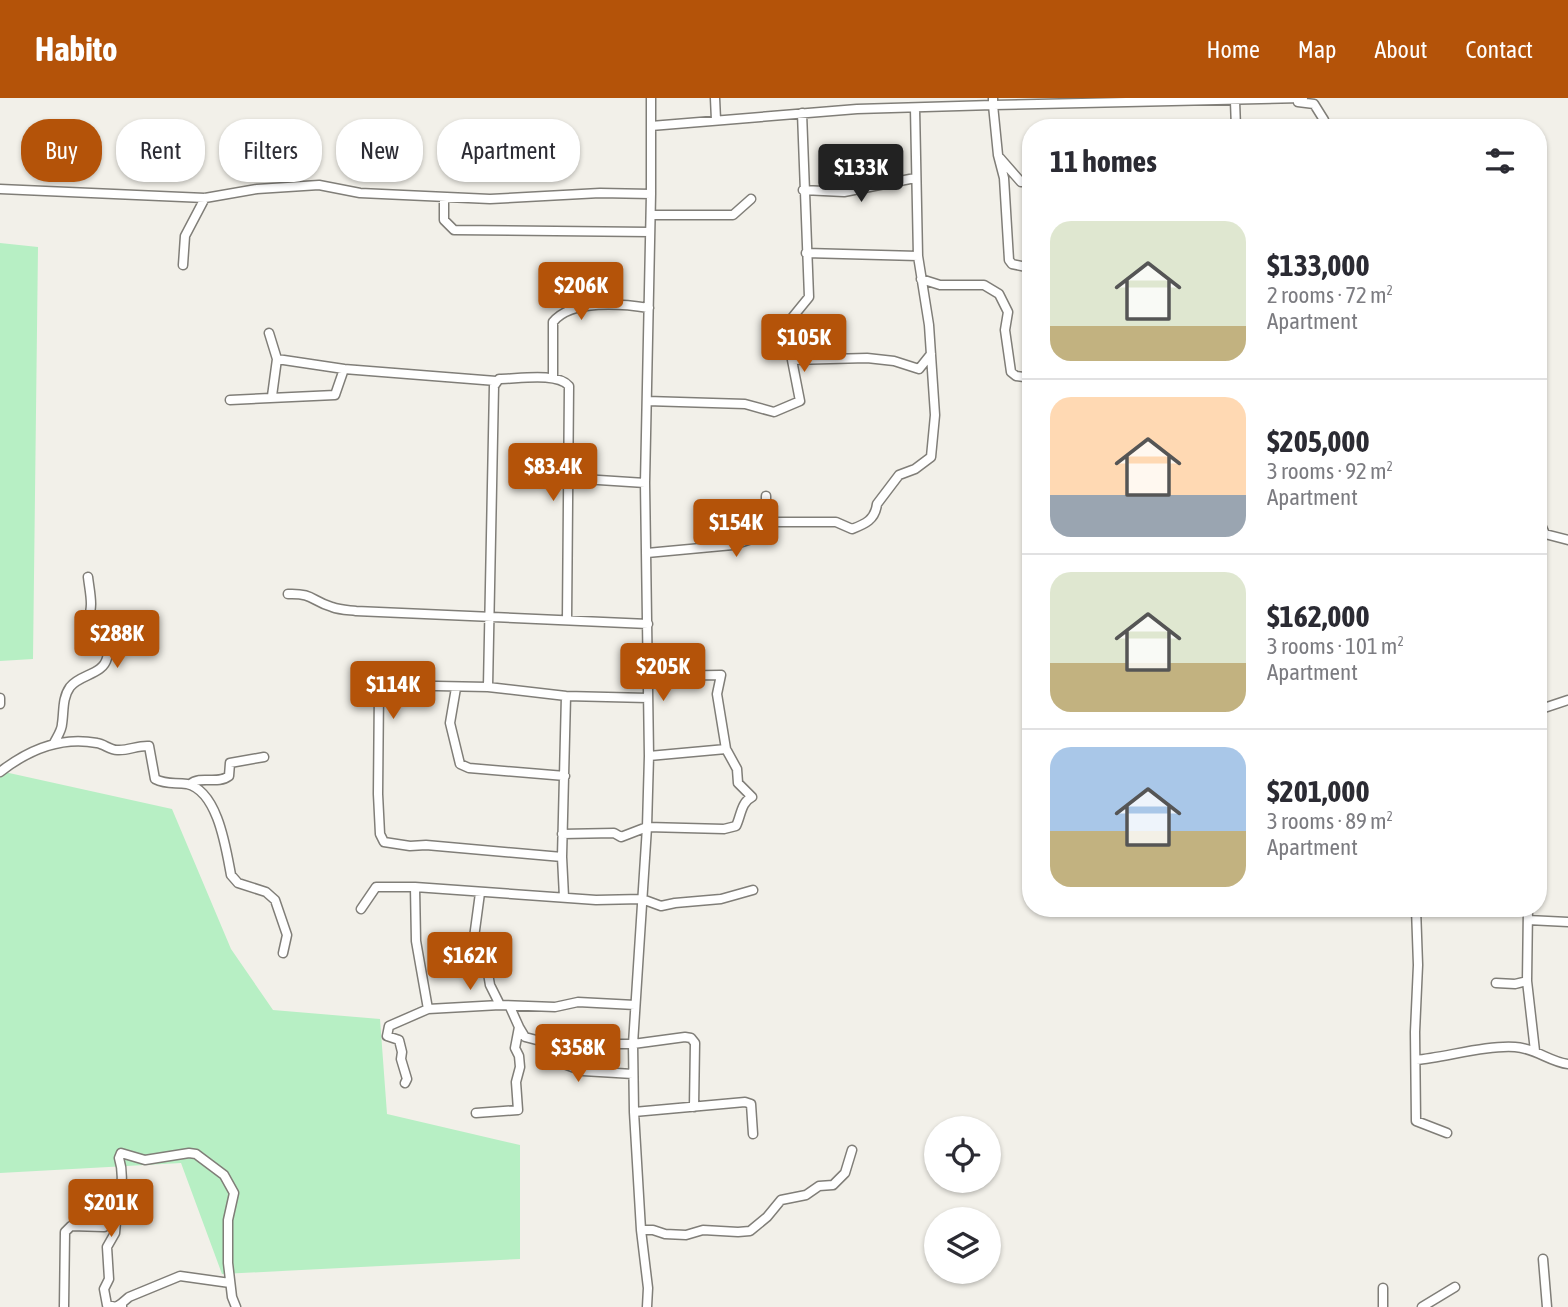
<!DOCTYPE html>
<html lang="en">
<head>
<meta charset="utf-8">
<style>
  :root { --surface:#fff; --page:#f7f7f7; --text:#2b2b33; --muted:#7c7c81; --line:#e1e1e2; --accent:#b45309 }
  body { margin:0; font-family:"Asap Condensed",sans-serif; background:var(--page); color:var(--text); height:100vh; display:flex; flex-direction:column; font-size:26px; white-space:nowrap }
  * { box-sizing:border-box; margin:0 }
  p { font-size:23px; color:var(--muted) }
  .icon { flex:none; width:38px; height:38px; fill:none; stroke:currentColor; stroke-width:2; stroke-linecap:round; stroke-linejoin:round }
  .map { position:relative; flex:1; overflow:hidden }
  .panel { position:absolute; left:1022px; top:21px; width:525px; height:798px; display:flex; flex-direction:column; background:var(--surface); border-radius:28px; box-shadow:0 2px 5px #0004 }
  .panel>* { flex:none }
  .guide { position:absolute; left:21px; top:21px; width:665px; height:63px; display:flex; gap:14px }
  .controls { position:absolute; left:924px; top:1018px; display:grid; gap:14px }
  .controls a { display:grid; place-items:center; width:77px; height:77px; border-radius:50%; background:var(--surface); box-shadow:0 2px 5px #0004; font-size:35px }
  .price { position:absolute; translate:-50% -60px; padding:0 16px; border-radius:7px; background:var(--accent); color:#fff; font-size:23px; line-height:46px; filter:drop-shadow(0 2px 4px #0008) }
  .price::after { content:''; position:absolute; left:50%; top:42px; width:21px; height:16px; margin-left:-10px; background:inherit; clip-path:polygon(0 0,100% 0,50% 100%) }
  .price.selected { background:#222; color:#fff }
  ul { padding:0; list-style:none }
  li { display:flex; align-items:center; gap:21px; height:175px; padding:0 28px }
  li+li { border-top:2px solid var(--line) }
  li span { display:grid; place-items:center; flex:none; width:196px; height:140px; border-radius:21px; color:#555 }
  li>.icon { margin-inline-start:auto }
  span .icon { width:84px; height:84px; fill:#fffc; stroke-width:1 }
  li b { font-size:30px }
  h2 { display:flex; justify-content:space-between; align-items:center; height:84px; padding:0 28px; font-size:30px }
  .tag { padding:0 24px; border-radius:28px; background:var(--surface); box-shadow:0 2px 5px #0004; font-size:24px; line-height:63px }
  .tag.selected { background:var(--accent); color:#fff }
  header { display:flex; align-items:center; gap:42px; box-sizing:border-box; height:98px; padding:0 35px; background:var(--accent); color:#fff }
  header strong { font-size:33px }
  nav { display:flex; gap:38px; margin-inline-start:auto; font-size:24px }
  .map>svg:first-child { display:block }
  .green { fill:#b7efc4 }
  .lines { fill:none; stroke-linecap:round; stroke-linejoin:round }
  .minor-casing { stroke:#807e78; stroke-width:11 }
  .minor { stroke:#fff; stroke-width:8 }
</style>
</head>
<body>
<header>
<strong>Habito</strong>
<nav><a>Home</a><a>Map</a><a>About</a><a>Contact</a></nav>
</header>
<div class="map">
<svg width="1568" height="1209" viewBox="0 0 1568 1209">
  <rect width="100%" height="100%" fill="#f2f0e9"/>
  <path class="green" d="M0,145l38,4 -5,412 -33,2z
    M0,673l172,38 59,140 42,61 107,9 7,95 133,31v114l-298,15 -41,-111 -181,10z"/>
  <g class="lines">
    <g class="minor-casing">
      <path id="minor" d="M715,0l1,22
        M1235,3l1,27
        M1298,4l16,2 10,16 -2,8
        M802,15l7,184 -22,27 5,36 75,-2 27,3 25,8 12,-15
        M651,28l206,-17 136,-4v-7
        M1000,60l21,24 10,-1
        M0,91l205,9 52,-9 62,-4 41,8 130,6 110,-6 51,1
        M803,92l41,2 71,-14
        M444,99v23l10,10 196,2
        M651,117h82l18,-16
        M806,155l112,3
        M183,167l2,-29 20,-38
        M1031,170l-19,-4 -3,-4 -5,-82 -6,-23 -5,-50 310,-7
        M921,181l19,6h44l15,9 9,18 -3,18 6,42 5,4 15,2
        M269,235l8,26 -5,37
        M277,261l67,10
        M553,280v-56c18,-23 70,-18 96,-14
        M230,302l105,-5 9,-26 152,12
        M647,303l98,3 29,8 26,-11 -8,-41
        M568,380l77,5
        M1538,420l7,16 23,6
        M766,424h70l16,7c13,-5 23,-9 25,-25l22,-29 16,-6 16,-12 4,-42 -6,-90 -11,-69 -3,-148
        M647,455l86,-8 25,-8 8,-15v-26
        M288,496c26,-1 23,7 44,13 8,3 16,3 24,4l292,13
        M488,589l6,-301 5,-7c19,0 58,-7 70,7l-2,234
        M456,590l-6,35 10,41 9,4 96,8
        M0,600v6
        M1538,612l30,-10
        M54,645c3,-6 8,-13 8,-19 2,-12 0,-26 8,-37 10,-13 33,-12 37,-29 3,-11 -12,-18 -16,-27 -4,-9 0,-18 0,-27 0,-9 -2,-18 -3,-27
        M649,658l77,-7
        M0,674c28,-22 61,-36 97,-29 7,1 13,7 20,7 11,1 21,-5 32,-4l6,33c12,6 20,3 32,5 31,7 39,65 44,91l7,8 28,9 9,8 12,35 -4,18
        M190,686c11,-9 27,1 39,-8l1,-13 34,-6
        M562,736l52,-1 7,4 26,-10 77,2 12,-3c5,-10 5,-24 16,-29l-14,-14 -1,-14 -11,-20 -9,-55 4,-19 -73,1
        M562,759l-136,-12 -16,1 -26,-4 -4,-8 -2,-40 1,-105 7,-4 102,2 78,9 82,2
        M415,789l1,54 12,68
        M480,795l-7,52 11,5 6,35 10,20
        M564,799l-2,-40 4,-161
        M1416,810l2,57 -3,67 1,89 31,12
        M1528,810l-1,73 8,70
        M361,811l15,-22h39l181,13 46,-1 19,7 14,-3 46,-4 32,-9
        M1528,822l40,2
        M1496,885l19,1 12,-3
        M519,929l6,10 27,7h81l52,-7 6,1 4,5 -1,64
        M552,946l12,20 19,7 50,3
        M1416,962c30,-3 71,-15 99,-13 20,1 35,15 53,17
        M405,985l2,-4 -6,-20 1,-7 -3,-12 -12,-4 2,-10 39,-17 72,-4 55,2 23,-5 57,3
        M634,1014l111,-10 6,2 2,30
        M476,1015l42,-3 -2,-28 4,-15 -1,-11 -4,-8 4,-21 -9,-20
        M116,1124l-1,11 -8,14 2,32 -5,10 3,16 9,2 6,-4
        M641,1132h12l12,4 21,1 17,-5 35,2 12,-1 17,-14 14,-17 25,-5 13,-9 14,-1 12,-12 7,-23
        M1543,1161l4,48
        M64,1209l1,-75 6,-6 33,1 1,-4 11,-1c2,-23 10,-42 3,-64l2,-5 24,7 44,-7 7,1 28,21 10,18 -6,27v43l4,34 4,10
        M122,1209v-4l7,-6 51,-21 50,7
        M647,1209l1,-19 -7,-58 -7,-118 -1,-68 14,-217 2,-71 -4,-273 6,-289v-96
        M1383,1209v-19
        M1422,1209l33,-20"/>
    </g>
    <use href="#minor" class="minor"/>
  </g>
</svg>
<div class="controls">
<a><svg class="icon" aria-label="locate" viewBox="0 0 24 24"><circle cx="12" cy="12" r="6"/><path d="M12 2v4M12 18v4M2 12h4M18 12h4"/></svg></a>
<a><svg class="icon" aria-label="layers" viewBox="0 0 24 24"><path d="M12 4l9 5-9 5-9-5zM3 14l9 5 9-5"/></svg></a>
</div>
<b class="price selected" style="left:861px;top:106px">$133K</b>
<b class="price" style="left:581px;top:224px">$206K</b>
<b class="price" style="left:804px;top:276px">$105K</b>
<b class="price" style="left:553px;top:405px">$83.4K</b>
<b class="price" style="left:736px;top:461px">$154K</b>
<b class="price" style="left:117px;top:572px">$288K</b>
<b class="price" style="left:663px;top:605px">$205K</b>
<b class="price" style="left:393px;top:623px">$114K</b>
<b class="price" style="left:470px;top:894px">$162K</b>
<b class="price" style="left:578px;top:986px">$358K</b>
<b class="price" style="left:111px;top:1141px">$201K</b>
<div class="guide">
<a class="tag selected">Buy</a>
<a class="tag">Rent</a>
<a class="tag">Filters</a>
<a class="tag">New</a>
<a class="tag">Apartment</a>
</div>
<section class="panel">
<h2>11 homes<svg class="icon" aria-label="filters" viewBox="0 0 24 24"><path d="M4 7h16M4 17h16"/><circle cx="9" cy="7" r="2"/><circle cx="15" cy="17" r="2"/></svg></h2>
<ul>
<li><span style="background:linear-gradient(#dfe7d0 75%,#c2b280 0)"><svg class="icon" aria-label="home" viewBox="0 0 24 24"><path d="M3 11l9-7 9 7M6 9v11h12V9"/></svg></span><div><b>$133,000</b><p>2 rooms · 72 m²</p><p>Apartment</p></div></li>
<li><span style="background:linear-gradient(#ffd9b3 70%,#9aa5b1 0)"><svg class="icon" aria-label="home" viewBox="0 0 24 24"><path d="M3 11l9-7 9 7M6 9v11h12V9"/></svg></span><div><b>$205,000</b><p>3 rooms · 92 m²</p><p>Apartment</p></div></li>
<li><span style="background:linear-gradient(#dfe7d0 65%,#c2b280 0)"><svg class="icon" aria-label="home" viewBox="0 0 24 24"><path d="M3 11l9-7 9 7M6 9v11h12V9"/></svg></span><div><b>$162,000</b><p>3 rooms · 101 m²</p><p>Apartment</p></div></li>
<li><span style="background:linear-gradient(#a9c7e8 60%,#c2b280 0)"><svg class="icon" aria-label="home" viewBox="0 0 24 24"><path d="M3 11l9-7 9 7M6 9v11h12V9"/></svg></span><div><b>$201,000</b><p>3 rooms · 89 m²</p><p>Apartment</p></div></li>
</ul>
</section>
</div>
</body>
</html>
